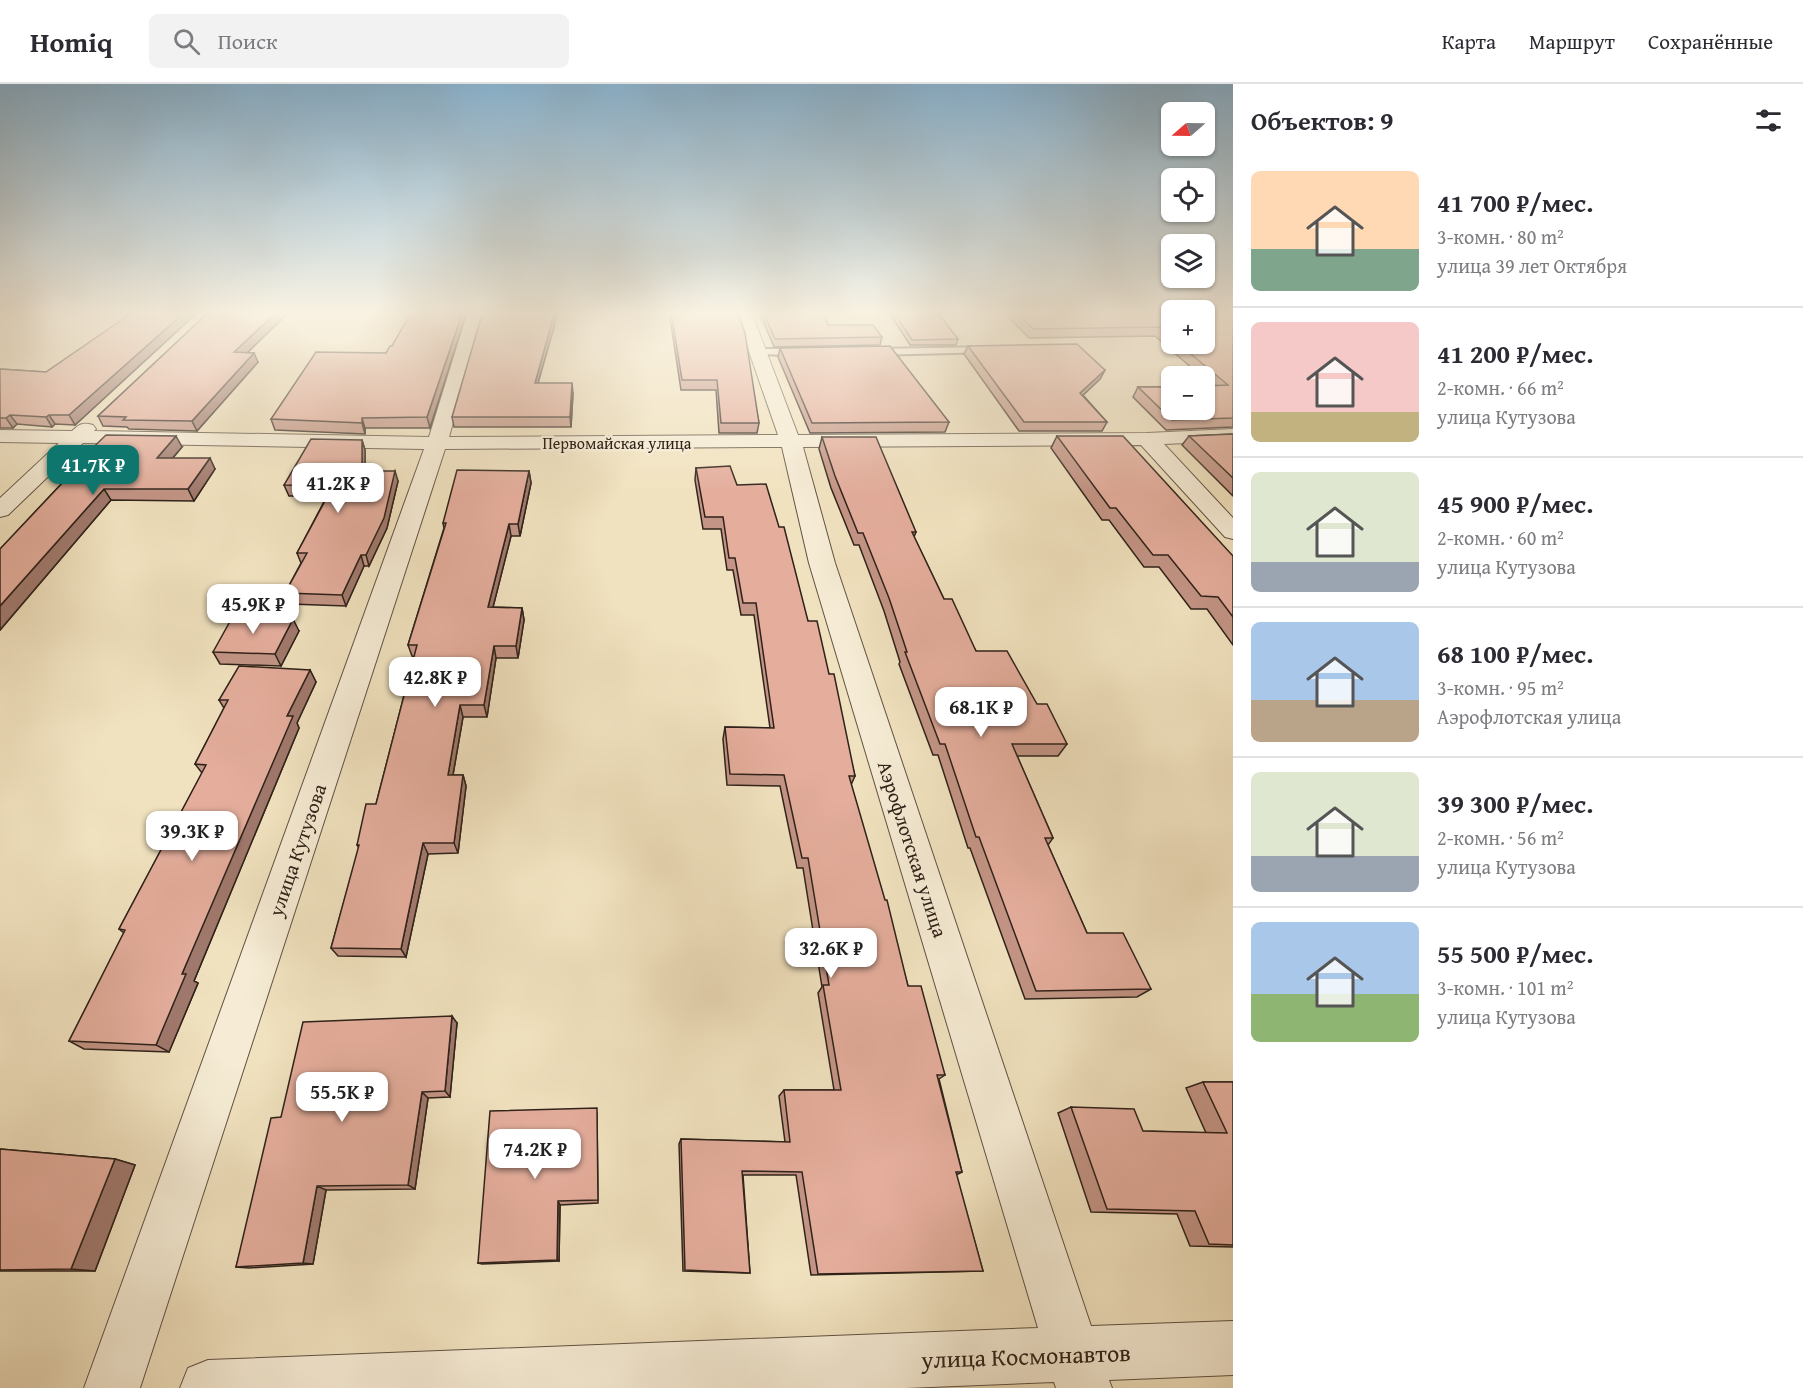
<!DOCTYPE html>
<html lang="ru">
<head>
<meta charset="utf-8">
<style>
  :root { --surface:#fff; --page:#f2f2f3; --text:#2b2b33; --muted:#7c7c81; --line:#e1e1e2; --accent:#0f766e }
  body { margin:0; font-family:"Gentium Book Plus",serif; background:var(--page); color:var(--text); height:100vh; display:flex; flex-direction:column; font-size:22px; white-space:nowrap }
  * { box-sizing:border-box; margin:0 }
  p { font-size:20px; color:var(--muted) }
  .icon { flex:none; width:33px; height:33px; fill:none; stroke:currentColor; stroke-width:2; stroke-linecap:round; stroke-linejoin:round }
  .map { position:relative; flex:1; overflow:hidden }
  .details { display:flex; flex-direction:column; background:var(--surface); width:570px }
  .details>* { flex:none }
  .needle { width:39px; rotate:250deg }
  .fabs { position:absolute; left:1161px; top:18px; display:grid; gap:12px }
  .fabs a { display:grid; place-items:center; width:54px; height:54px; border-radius:9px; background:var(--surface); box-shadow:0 2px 4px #0004; font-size:30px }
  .price { position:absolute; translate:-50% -51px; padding:0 14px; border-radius:12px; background:#fff; color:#222; font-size:20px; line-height:39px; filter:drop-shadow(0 2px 3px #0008) }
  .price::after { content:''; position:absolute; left:50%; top:36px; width:18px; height:14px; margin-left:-9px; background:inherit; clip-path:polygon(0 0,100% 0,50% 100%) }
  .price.on { background:var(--accent); color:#fff }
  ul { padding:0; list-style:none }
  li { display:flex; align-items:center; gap:18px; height:150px; padding:0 18px }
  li+li { border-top:2px solid var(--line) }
  li span { display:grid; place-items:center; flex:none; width:168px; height:120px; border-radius:9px; color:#555 }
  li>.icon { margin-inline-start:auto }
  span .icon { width:72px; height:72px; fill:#fffc; stroke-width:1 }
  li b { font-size:26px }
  h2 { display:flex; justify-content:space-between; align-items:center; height:72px; padding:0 18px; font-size:26px }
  header { display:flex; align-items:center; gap:36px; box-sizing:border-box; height:84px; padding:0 30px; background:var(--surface); border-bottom:2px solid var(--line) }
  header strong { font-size:28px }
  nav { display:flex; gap:33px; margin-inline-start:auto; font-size:21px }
  .search { width:420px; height:54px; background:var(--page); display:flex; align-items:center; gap:15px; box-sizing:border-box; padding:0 21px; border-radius:9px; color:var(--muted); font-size:22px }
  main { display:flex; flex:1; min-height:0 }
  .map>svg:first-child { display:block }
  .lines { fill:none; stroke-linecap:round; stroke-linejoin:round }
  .service-casing { stroke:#605243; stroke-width:4 }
  .minor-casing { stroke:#605243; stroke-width:2 }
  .service { fill:#f6ecd5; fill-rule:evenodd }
  .minor { fill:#f6ecd5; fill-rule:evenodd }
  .wall { fill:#c49586; stroke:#2f221a; stroke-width:1.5 }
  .shaded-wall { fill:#a0796d; stroke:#2f221a; stroke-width:1.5 }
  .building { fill:#e4ad9c; stroke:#2f221a; stroke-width:1.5 }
  .labels { text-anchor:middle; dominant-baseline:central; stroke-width:5; stroke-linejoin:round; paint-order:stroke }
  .far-street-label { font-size:16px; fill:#2f221a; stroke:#f6ecd5 }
  .street-label { font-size:20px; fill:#2f221a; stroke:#f6ecd5 }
  .near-street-label { font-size:24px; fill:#2f221a; stroke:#f6ecd5 }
</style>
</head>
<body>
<header>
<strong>Homiq</strong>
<div class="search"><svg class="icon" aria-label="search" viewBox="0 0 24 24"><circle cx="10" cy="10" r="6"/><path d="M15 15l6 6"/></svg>Поиск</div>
<nav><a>Карта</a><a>Маршрут</a><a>Сохранённые</a></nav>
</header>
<main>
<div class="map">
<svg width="1233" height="1304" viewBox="0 0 1233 1304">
  <rect width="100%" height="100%" fill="#f1e2bf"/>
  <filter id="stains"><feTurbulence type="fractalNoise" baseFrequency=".00333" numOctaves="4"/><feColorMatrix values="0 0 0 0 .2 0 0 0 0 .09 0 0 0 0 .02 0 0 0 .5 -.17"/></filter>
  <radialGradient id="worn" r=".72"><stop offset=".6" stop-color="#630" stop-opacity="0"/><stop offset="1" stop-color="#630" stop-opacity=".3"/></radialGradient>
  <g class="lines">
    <g class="service-casing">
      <path id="service" d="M989,263l3,1v4l-118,3 -5,-3 5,-3z
        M759,265h41l5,3 -5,3 -44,-1 -2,-2z"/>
    </g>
    <g class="minor-casing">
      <path id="minor" d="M468,227h16l-35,126 329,-2 -43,-124h16l47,124 349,-2 86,-4v12l-69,3 69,74v21l-8,-2 -84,-92 -338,2 32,116 256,763 142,-5v54l-124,5 3,8h-56l-2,-6 -148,6h-726l8,-20 20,-8 830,-32 -229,-765 -27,-116 -337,2 -305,939h-56l340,-939 -341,-6 -75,72 -8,2v-19l59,-55 -59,-1v-12l72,1c7,-7 11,-9 21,-6l3,4 -2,2 335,6z"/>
    </g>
    <use href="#service" class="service"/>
    <use href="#minor" class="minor"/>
  </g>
  <path class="wall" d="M199,227l-124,114 -20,-1 -3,3 -35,-3 -4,4h-13v-59l46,3 81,-55 -2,-5z
    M210,227h80l-43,42 11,9 -61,69 -68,-2 -2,-2 -24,-1 -5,-10z
    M412,227h55l-37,117h-65v6l-90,-4 -4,-11 115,-66 6,-7z
    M669,227h68l22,112 -2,10h-38l-3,-43h-35z
    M759,227h64l5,14 54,12 -2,8 -106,2z
    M888,227h48l22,28 -2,6h-46z
    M1003,227h169v33h32l29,-33v116l-67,3 -33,-33 5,-10 73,-1 -7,-6v-4h-3l-46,-40 -126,2z
    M554,243l-16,56 35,10 -2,34h-117l-2,-10z
    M968,262l137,24 -5,9 -17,16 24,27 -5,9h-83l-55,-77z
    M780,264l169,74 -4,10 -135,1 -32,-76z
    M1233,350v62l-51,-51 7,-9z
    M1057,352l176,120v89l-26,-36h-16l-32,-42h-15l-35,-47h-7l-51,-72z
    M822,353l94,95 -2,5 30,62 32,52 61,53 30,40 -9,12h-41l36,82 -5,7 39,88 64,56 -14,8 -112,2 -55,-151h-2l-30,-93h-5l-34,-91 1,-2 -16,-51 -25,-66h-5l-23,-57 -12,-39z
    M362,356l3,10v21l33,10 -11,47 -18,38h-5l-18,40 -56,-2 -5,-11 16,-30 -4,-10 30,-57h-38l-5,-11z
    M182,363l-9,11 42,11 -21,32 -83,-1 -111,130v-81l64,-68 -2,-3z
    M696,384l41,17 71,136 21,53 26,102 -4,9 57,201 37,89 -6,4 23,93 -6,3 27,96 -172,4 -15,-100h-53l7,98h-4l-63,-2 -4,-127 2,-5 104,3 -6,-46 5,-6h50l-16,-97 4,-6 -19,-119h-6l-17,-82 -53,-1 -4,-46 2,-12 45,1 -16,-113h-13l-8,-45h-6l-6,-41h-18l-8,-49z
    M529,387l2,12 -11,53h-9l-18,71 29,1 2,12 -6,38h-22l-9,59h-24l-10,58h10l3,11 -8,67 -30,1 -22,103 -68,-1 -7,-8 28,-100 -2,-3 19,-41 38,-147 -2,-1 -4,-11 36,-117 -1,-5z
    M299,547l-18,35 -61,-2 -7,-12z
    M310,586l6,12 -19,41 2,5 -105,253 4,2 -29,69 -85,-3 -15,-8 55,-108 -5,-4 83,-156 -7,-9 29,-56 -5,-8z
    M457,939l-7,74 -22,1 -13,91 -89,1 -13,74 -64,4 -13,-1 45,-150z
    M1203,998h30v165l-43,-1 -13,-32 -86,-2 -33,-99 13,-6 72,24 63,2 -20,-45z
    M597,1030l1,89 -38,2 -1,56 -77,3 -4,-1z
    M0,1065l115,10 20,6 -40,106h-95z"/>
  <path class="shaded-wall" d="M186,227h13l-124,114 -6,-10z
    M278,227h12l-52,51 -4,-10z
    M463,227h4l-37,117 -3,-11z
    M555,227h2l-3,16 -19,66v-10z
    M254,269l4,9 -61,69 -5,-10z
    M1105,286l-5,9 -24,23 4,-9z
    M572,299l1,10 -2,34 -1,-10z
    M10,331l7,9 -4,4 -7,-10z
    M49,331l6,9 -3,3 -6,-10z
    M362,334l3,10v6l-3,-11z
    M176,352l6,11 -19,22 -6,-11z
    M362,356l3,10v31l-3,-10z
    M210,374l5,11 -21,32 -6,-12z
    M395,387l3,10 -11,47 -18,38 -3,-11z
    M529,387l2,12 -11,53 -2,-12z
    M104,405l7,11 -111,130v-24z
    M509,440l2,12 -21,83 -2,-12z
    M361,471l3,11 -18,40 -4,-11z
    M522,524l2,12 -6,38 -2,-12z
    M293,535l6,12 -18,35 -6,-12z
    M494,562l2,12 -9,59 -3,-12z
    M310,586l6,12 -19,41 2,5 -105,253 4,2 -29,69 -13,-7 26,-71 105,-258z
    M460,621l3,12 -12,69 -3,-11z
    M463,691l3,11 -8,67 -4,-10z
    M423,759l5,11 -22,103 -5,-8z
    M452,932l5,7 -7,74 -5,-6z
    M422,1008l6,6 -13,91 -7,-4z
    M115,1075l20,6 -40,106 -24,-2z
    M317,1102l9,4 -13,74 -10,-1z
    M558,1117l2,4 -1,56 -2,-1z"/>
  <path class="building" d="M126,227h60l-117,104h-20l-3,2 -36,-2 -4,3h-6v-49l46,3 87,-60h-8z
    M210,227h68l-44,41 20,1 -62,68 -69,-1 3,-3 -28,-1z
    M412,227h51l-36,106 -65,1v5l-91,-4 45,-67 70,1 4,-7h2z
    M483,227h72l-20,72h37l-2,34h-118z
    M671,227h66l8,22 14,90h-38l-4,-43h-35z
    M763,227h60l5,14h45l9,12 -107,2z
    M893,227h43l22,28 -46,1z
    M1015,227h157v26l-12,-10 -127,2z
    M1204,227h29v107l-61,2 -34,-33h34v23h32v-24l24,-1 -49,-41h25z
    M1077,260l28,26 -25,23 27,29h-83l-56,-76z
    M890,262l59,76 -137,1 -32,-75z
    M1233,350v44l-44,-42z
    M106,351l70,1 -19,22h53l-22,31h-84l-104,117v-57l67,-71h-5z
    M1057,352h66l110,120v61l-15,-20 -17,-1 -33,-41h-15l-37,-47h-6z
    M822,353h54l40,95h-4l32,67h8l24,52h31l30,53h10l20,40h-55l41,94h-8l42,95h36l28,56 -115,2 -57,-154h-3l-31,-93h-5l-35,-92h2l-18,-54 -26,-65h-5l-23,-57z
    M311,355l51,1v31h33l-11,47 -18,37h-5l-19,40 -57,-2 22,-40h-10l36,-67 -49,-1z
    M730,382l7,19 29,-1 13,43h5l24,94h9l12,53h5l21,102h-6l36,124h2l21,86h13l24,89h-8l25,97h-6l27,99 -165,3 -16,-102 -60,-1 8,102 -65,-3 -4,-131 109,3 -6,-52h57l-18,-105h6l-21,-127h-6l-18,-83 -54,-1 -5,-47 49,1 -18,-125h-13l-8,-45h-6l-6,-41h-18l-9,-49z
    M457,386l72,1 -11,53h-9l-21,83 34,1 -6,38h-22l-10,59h-24l-12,70h15l-9,68h-31l-22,106 -70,-1 28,-103h-2l9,-41h10l41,-159h-9l38,-122h-3z
    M233,532l60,3 -18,35 -62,-2z
    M239,582l71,4 -23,46h6l-111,258h4l-30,71 -87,-4 56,-111 -6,-1 87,-164 -11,-1 33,-64h-9z
    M452,932l-7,75 -23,1 -14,93 -91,1 -14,77 -67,4 35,-149 10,-1 22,-95z
    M1203,998h30v163l-24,-1 -14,-33 -88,-2 -36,-102 63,2 9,22 84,2z
    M597,1024l1,92 -40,1 -1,59 -79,3 12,-152z
    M0,1065l115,10 -44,110 -71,1z"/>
  <linearGradient id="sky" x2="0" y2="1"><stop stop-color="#8ab7d6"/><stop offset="0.56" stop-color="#f9f2e2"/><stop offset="1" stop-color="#f9f2e2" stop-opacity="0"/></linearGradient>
  <rect width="1233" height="409" fill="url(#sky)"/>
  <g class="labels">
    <g class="far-street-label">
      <text x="617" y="359">Первомайская улица</text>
    </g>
    <g class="street-label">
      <text transform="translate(913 765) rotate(72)">Аэрофлотская улица</text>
      <text transform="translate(297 766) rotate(-71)">улица Кутузова</text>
    </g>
    <g class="near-street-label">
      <text transform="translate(1026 1272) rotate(-2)">улица Космонавтов</text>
    </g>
  </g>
  <rect width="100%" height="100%" filter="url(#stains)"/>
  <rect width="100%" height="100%" fill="url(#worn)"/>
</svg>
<div class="fabs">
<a><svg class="needle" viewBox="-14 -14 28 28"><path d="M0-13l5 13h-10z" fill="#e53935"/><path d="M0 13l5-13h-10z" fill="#7c7c81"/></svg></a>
<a><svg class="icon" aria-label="locate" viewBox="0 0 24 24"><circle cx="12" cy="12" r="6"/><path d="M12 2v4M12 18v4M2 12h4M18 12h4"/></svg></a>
<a><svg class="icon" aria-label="layers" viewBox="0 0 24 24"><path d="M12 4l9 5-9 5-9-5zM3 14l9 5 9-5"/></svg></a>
<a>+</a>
<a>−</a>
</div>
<b class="price on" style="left:93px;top:412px">41.7K ₽</b>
<b class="price" style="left:338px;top:430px">41.2K ₽</b>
<b class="price" style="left:253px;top:551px">45.9K ₽</b>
<b class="price" style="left:435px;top:624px">42.8K ₽</b>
<b class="price" style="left:981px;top:654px">68.1K ₽</b>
<b class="price" style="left:192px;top:778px">39.3K ₽</b>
<b class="price" style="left:831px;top:895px">32.6K ₽</b>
<b class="price" style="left:342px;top:1039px">55.5K ₽</b>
<b class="price" style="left:535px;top:1096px">74.2K ₽</b>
</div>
<section class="details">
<h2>Объектов: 9<svg class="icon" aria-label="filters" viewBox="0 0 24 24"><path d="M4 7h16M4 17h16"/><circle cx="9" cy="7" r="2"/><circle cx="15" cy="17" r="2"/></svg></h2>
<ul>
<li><span style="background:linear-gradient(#ffd9b3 65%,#7fa58c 0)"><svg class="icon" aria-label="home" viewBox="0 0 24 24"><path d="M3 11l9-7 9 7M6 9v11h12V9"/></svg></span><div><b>41 700 ₽/мес.</b><p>3-комн. · 80 m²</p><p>улица 39 лет Октября</p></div></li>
<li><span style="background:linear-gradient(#f6c9c9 75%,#c2b280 0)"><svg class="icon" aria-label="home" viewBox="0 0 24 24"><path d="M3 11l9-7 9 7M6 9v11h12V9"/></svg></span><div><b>41 200 ₽/мес.</b><p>2-комн. · 66 m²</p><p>улица Кутузова</p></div></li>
<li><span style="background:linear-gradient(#dfe7d0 75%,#9aa5b1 0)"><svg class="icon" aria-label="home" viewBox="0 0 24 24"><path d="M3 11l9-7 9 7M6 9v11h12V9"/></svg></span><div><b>45 900 ₽/мес.</b><p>2-комн. · 60 m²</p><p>улица Кутузова</p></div></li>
<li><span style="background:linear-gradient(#a9c7e8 65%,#b9a48a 0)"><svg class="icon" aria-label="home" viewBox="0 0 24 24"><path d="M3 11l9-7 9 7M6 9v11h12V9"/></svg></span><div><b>68 100 ₽/мес.</b><p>3-комн. · 95 m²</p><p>Аэрофлотская улица</p></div></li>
<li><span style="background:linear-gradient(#dfe7d0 70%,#9aa5b1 0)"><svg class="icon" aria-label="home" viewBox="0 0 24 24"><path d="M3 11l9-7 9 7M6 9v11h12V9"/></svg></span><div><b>39 300 ₽/мес.</b><p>2-комн. · 56 m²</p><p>улица Кутузова</p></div></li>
<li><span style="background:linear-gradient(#a9c7e8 60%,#8fb573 0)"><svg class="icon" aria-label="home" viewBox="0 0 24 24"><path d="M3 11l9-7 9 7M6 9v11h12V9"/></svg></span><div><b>55 500 ₽/мес.</b><p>3-комн. · 101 m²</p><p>улица Кутузова</p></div></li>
</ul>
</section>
</main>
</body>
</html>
